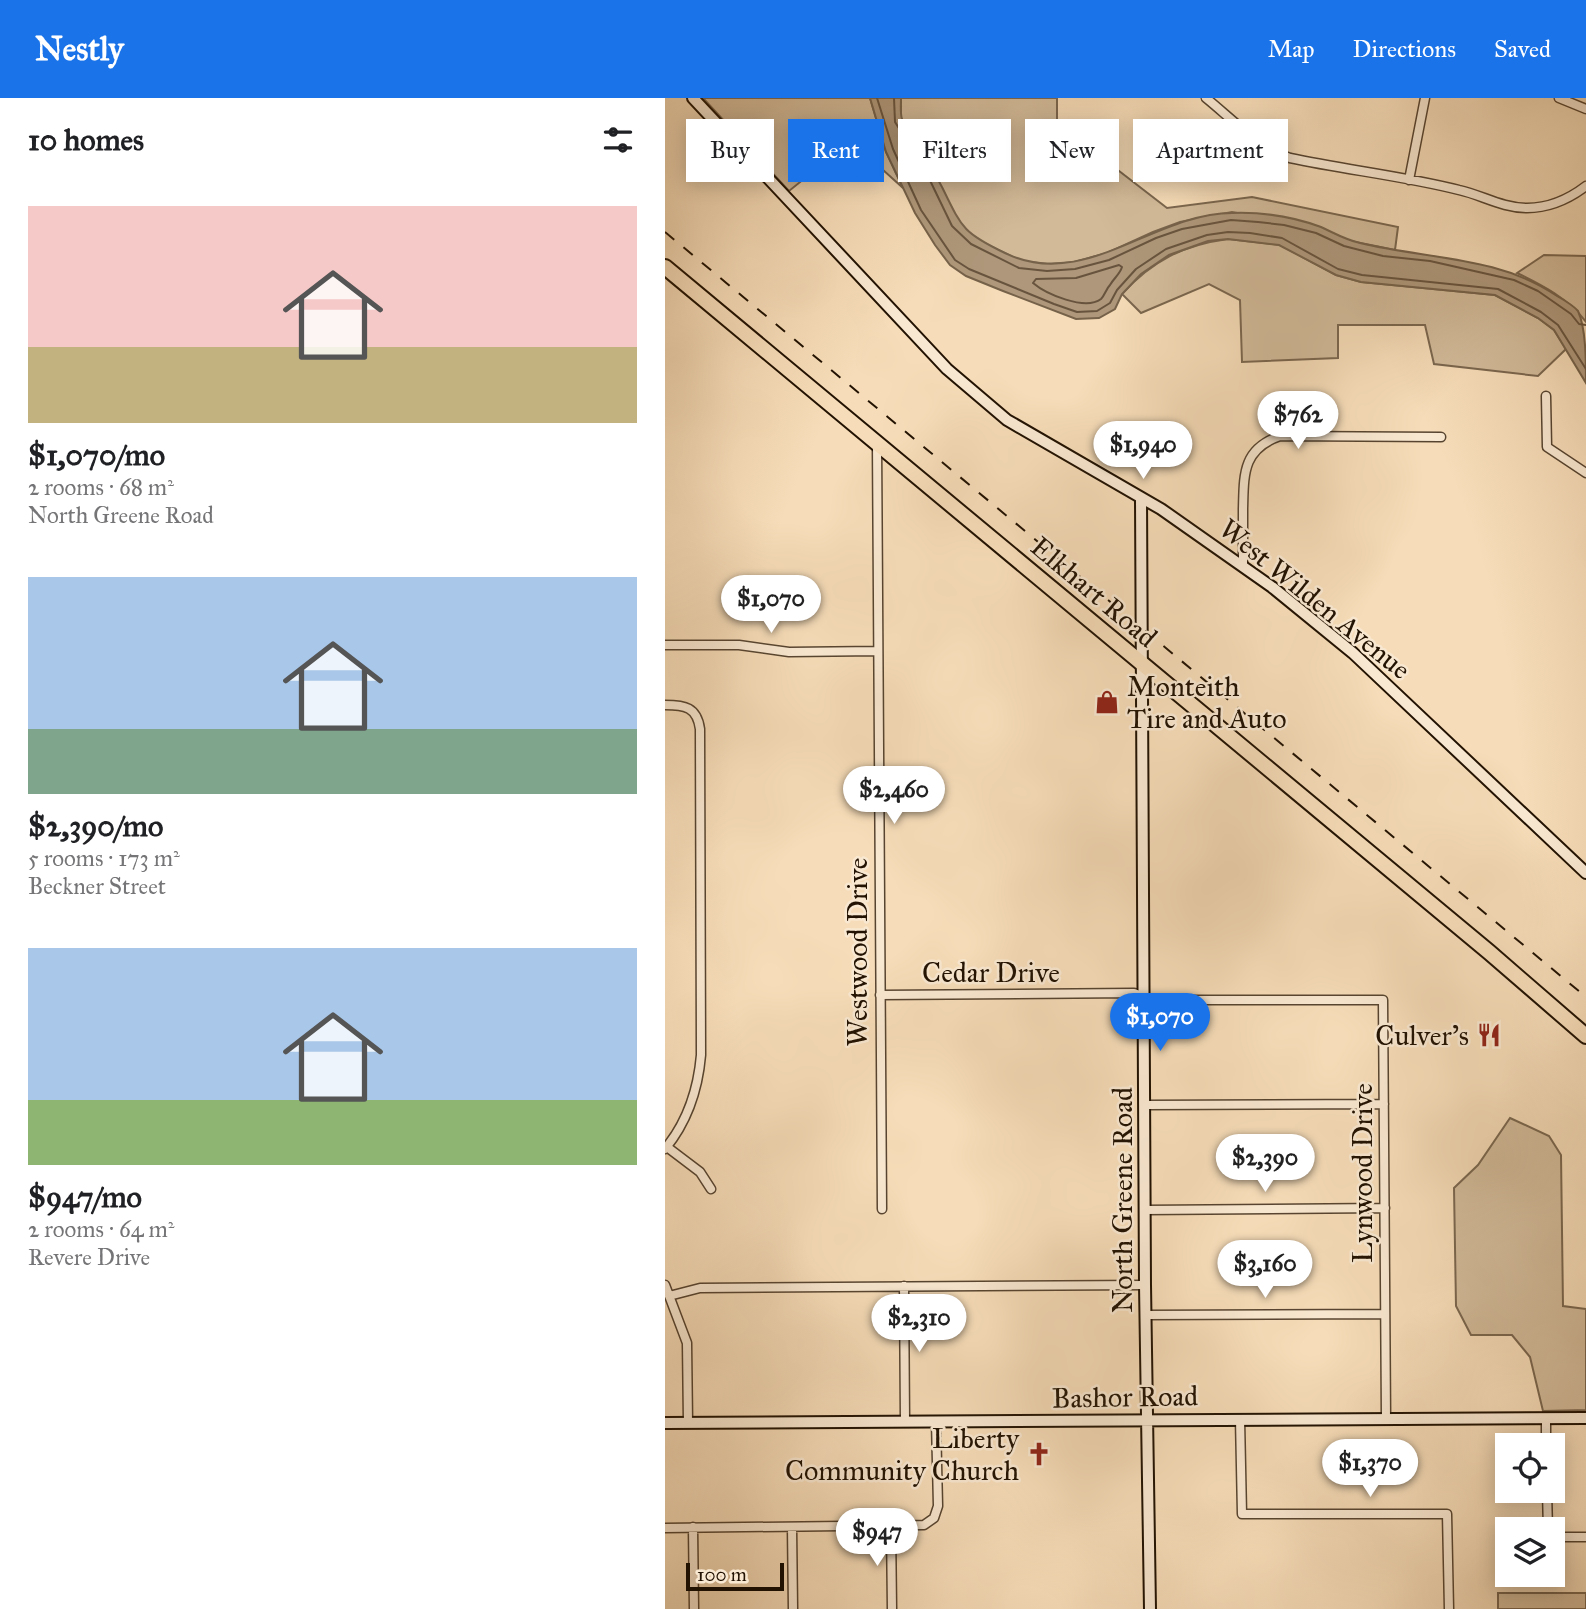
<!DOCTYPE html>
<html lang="en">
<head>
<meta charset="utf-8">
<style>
  :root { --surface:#fff; --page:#f2f2f2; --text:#202124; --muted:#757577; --accent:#1a73e8 }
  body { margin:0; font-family:"IM FELL Great Primer",serif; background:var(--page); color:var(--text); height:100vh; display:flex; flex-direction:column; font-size:26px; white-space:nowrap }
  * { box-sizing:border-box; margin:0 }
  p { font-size:23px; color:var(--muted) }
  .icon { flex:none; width:38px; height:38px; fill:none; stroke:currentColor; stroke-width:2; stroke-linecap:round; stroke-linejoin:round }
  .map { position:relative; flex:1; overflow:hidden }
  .drawer { display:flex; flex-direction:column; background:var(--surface); width:665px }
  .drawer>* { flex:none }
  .hud { position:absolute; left:21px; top:21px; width:665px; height:63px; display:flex; gap:14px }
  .fabs { position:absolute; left:830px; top:1335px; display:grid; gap:14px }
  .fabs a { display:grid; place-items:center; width:70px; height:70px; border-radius:0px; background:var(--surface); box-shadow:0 4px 18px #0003; font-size:35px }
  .scale { position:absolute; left:21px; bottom:18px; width:98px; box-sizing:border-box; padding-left:7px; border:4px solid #221202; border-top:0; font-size:19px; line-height:24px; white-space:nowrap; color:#221202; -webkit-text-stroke:5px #f9e8d1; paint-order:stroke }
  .price { position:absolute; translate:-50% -60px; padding:0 16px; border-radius:24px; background:#fff; color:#222; font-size:23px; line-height:46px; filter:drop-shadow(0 2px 4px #0008) }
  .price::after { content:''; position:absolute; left:50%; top:42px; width:21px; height:16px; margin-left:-10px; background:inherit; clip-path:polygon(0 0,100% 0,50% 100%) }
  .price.active { background:var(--accent); color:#fff }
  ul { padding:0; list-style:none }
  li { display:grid; align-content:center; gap:14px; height:371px; padding:0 28px }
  li span { display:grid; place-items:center; height:217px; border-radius:0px; color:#555 }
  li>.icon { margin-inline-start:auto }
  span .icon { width:126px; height:126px; fill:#fffc; stroke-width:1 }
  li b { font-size:30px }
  h2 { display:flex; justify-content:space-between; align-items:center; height:84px; padding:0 28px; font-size:30px }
  .pill { padding:0 24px; border-radius:0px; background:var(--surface); box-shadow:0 4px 18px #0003; font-size:24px; line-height:63px }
  .pill.active { background:var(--accent); color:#fff }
  header { display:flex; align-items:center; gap:42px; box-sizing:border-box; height:98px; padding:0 35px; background:var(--accent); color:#fff }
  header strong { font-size:33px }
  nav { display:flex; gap:38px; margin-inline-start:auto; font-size:24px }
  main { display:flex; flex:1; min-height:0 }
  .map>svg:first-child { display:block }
  .green { fill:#d2ba99; stroke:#7a664e; stroke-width:2 }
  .water { fill:#ae977a; stroke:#76624a; stroke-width:2 }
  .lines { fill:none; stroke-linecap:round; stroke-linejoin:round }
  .shore { stroke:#68543e; stroke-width:2 }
  .street-casing { stroke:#574430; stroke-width:11 }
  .secondary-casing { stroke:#221202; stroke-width:14 }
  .highway-casing { stroke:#221202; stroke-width:18 }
  .street { stroke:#f9e8d1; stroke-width:8 }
  .secondary { stroke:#f9e8d1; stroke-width:10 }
  .highway { stroke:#f6dcb8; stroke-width:14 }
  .rail { stroke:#221202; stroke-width:2; stroke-dasharray:12 12; stroke-linecap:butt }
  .labels { text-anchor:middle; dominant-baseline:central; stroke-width:5; stroke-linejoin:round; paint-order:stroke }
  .street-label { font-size:28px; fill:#221202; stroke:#f9e8d1 }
  .poi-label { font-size:28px; fill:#221202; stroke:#f9e8d1; text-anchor:end }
</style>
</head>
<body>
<header>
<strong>Nestly</strong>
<nav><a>Map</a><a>Directions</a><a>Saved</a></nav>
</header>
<main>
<section class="drawer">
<h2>10 homes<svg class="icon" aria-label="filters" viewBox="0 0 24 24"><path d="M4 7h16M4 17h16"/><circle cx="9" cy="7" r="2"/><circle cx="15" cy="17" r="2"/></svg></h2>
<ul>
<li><span style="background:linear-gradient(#f6c9c9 65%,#c2b280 0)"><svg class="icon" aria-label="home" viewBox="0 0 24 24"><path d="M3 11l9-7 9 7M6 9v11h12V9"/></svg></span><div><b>$1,070/mo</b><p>2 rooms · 68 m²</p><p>North Greene Road</p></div></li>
<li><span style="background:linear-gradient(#a9c7e8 70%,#7fa58c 0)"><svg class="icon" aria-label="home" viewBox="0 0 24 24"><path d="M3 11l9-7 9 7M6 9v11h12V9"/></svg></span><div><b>$2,390/mo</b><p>5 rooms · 173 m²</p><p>Beckner Street</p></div></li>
<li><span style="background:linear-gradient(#a9c7e8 70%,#8fb573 0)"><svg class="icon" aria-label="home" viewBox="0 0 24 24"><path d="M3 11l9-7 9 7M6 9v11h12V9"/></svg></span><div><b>$947/mo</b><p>2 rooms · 64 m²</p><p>Revere Drive</p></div></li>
</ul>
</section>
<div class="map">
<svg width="921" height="1511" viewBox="0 0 921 1511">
  <rect width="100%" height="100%" fill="#f6dcb8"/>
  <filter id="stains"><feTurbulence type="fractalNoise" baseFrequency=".00286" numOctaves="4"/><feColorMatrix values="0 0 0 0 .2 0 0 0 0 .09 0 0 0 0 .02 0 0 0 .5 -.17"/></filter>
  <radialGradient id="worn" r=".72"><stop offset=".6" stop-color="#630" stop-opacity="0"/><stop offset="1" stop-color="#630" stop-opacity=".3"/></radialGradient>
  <path class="green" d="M38,0h167l16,54 17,36 -52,-47 -62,50z
    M236,0h156v25l110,85 85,-11 146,30 -3,23 -49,-10 -27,-13 -87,-15 -52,10 -27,10 -46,21 -33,9 -27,2 -26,-3 -47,-23 -16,-16 -28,-58 -29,-46z
    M563,141l52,6 56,30 25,7 134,13 43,23 16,12 12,19 -28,27 -104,-12 -9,-39h-87v33l-96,4 -2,-62 -31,-16 -68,29 -19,-19c30,-33 61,-49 106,-55z
    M879,157l42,1v66c-17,-23 -44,-37 -69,-49z
    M845,1020l39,18 12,19 2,151 23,3v101l-43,1 -13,-54 -18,-22h-41l-15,-29 -2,-118 24,-23z
    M833,1495h88v16h-88z"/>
  <path class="water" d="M205,0h31c0,6 -1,15 1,21 5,16 19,30 28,45 4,7 8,16 12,23 20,41 21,46 63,66 79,39 149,-40 227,-40 29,-1 62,4 89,14 13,6 25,13 39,16 66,16 139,13 197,53 7,4 16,9 21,15 8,17 8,50 8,72l-32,-53 -16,-12 -43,-23 -134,-13 -25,-7 -57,-30 -51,-6 -20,2 -39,14 -28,19 -19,20 -7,15 -16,9 -23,1 -73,-28 -37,-15 -16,-11 -15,-20 -20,-32 -29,-61z"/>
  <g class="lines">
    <path class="shore" d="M212,0l16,51 28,61 34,50 14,9 85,35 23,8 20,-1 13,-8 7,-13 19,-21 30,-20 41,-14 21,-3 22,1 32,5 56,31 24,6 136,14 43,23 17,13 28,44
      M229,0l1,24 29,46 28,58 19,18 48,24 28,3 28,-2 34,-9 47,-22 26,-9 49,-9 27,2 26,3 32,8 28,13 39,10 47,5 84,19 24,11 33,23 8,10 7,1
      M454,167l3,2c-2,7 -8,11 -12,18 -4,4 -5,10 -9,14 -16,12 -55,-5 -68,-16l3,-4 40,-1z"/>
    <g class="street-casing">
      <path id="street" d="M541,0c26,21 52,49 84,60 56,12 114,18 169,32 23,5 43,18 68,18 22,0 42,-9 59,-22
        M894,0l27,11
        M744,82l16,-82
        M881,298l1,51 39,26
        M212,345l5,766
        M578,468c0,-19 0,-38 0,-57 1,-34 -1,-60 37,-73l161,1
        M0,547h74l50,7 89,-1
        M0,607c20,0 32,2 35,24l1,326c-3,35 -13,66 -36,94
        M215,897l254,-2 18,7h231l3,418
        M480,1007l239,-1
        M2,1049l33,25 11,17
        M480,1112l240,-2
        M0,1187l22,58 1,80
        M239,1188l1,136
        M4,1198l31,-8 445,-3
        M480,1217l240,-1
        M881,1320v28
        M575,1321l2,95h205l2,95
        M882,1393l1,39
        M226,1428l1,83
        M28,1429l1,82
        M127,1429l1,82
        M0,1430l259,-3 10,-7 4,-12 -2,-85
        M887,1439h34"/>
    </g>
    <g class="secondary-casing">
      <path id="secondary" d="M28,0l254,271 60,51 154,89 111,78 81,66 233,220
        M476,400l4,787 5,324
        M0,1325l921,-5"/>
    </g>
    <g class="highway-casing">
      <path id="highway" d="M0,169l824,685 97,84"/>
    </g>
    <use href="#street" class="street"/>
    <use href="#secondary" class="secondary"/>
    <use href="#highway" class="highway"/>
    <path class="rail" d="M0,134l921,765"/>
  </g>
  <defs>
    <g id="shop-bare" transform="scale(1.89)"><path d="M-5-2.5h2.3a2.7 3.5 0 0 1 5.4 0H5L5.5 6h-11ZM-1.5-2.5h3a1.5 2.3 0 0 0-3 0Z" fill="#8f2418" stroke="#f9e8d1" stroke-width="2.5" paint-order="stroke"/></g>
    <g id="restaurant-bare" transform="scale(1.89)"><path d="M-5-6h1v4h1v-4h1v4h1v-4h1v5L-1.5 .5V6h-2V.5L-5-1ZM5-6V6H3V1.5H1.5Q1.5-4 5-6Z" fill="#8f2418" stroke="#f9e8d1" stroke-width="2.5" paint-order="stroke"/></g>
    <g id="church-bare" transform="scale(1.89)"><path d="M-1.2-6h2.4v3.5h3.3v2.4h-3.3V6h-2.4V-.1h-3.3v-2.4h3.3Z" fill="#8f2418" stroke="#f9e8d1" stroke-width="2.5" paint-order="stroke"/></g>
  </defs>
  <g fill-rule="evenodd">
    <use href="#shop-bare" x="442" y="604"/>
    <use href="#restaurant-bare" x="824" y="937"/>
    <use href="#church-bare" x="374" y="1356"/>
  </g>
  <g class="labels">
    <g class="street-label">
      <text transform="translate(429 494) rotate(40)">Elkhart Road</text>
      <text transform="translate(650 501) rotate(39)">West Wilden Avenue</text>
      <text transform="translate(192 854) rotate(-90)">Westwood Drive</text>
      <text x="326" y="874">Cedar Drive</text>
      <text transform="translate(697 1075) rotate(-90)">Lynwood Drive</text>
      <text transform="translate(457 1102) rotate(-90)">North Greene Road</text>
      <text transform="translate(460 1299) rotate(-1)">Bashor Road</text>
    </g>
    <g class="poi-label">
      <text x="462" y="588" text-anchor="start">Monteith<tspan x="462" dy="32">Tire and Auto</tspan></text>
      <text x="804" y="937">Culver's</text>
      <text x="354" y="1340">Liberty<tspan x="354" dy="32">Community Church</tspan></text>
    </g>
  </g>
  <rect width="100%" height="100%" filter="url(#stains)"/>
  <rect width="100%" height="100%" fill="url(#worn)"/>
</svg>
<div class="fabs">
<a><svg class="icon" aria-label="locate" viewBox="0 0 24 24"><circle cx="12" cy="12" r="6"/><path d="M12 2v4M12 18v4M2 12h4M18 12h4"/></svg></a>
<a><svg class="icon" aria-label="layers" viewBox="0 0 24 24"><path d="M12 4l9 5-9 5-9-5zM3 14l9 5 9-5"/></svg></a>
</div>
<div class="scale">100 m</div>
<b class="price" style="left:633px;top:353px">$762</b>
<b class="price" style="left:478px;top:383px">$1,940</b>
<b class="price" style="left:106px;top:537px">$1,070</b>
<b class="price" style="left:229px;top:728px">$2,460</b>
<b class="price active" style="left:495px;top:955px">$1,070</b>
<b class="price" style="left:600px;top:1096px">$2,390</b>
<b class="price" style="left:600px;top:1202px">$3,160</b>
<b class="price" style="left:254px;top:1256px">$2,310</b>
<b class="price" style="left:705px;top:1401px">$1,370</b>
<b class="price" style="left:212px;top:1470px">$947</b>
<div class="hud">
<a class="pill">Buy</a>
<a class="pill active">Rent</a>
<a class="pill">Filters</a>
<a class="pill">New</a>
<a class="pill">Apartment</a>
</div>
</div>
</main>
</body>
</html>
